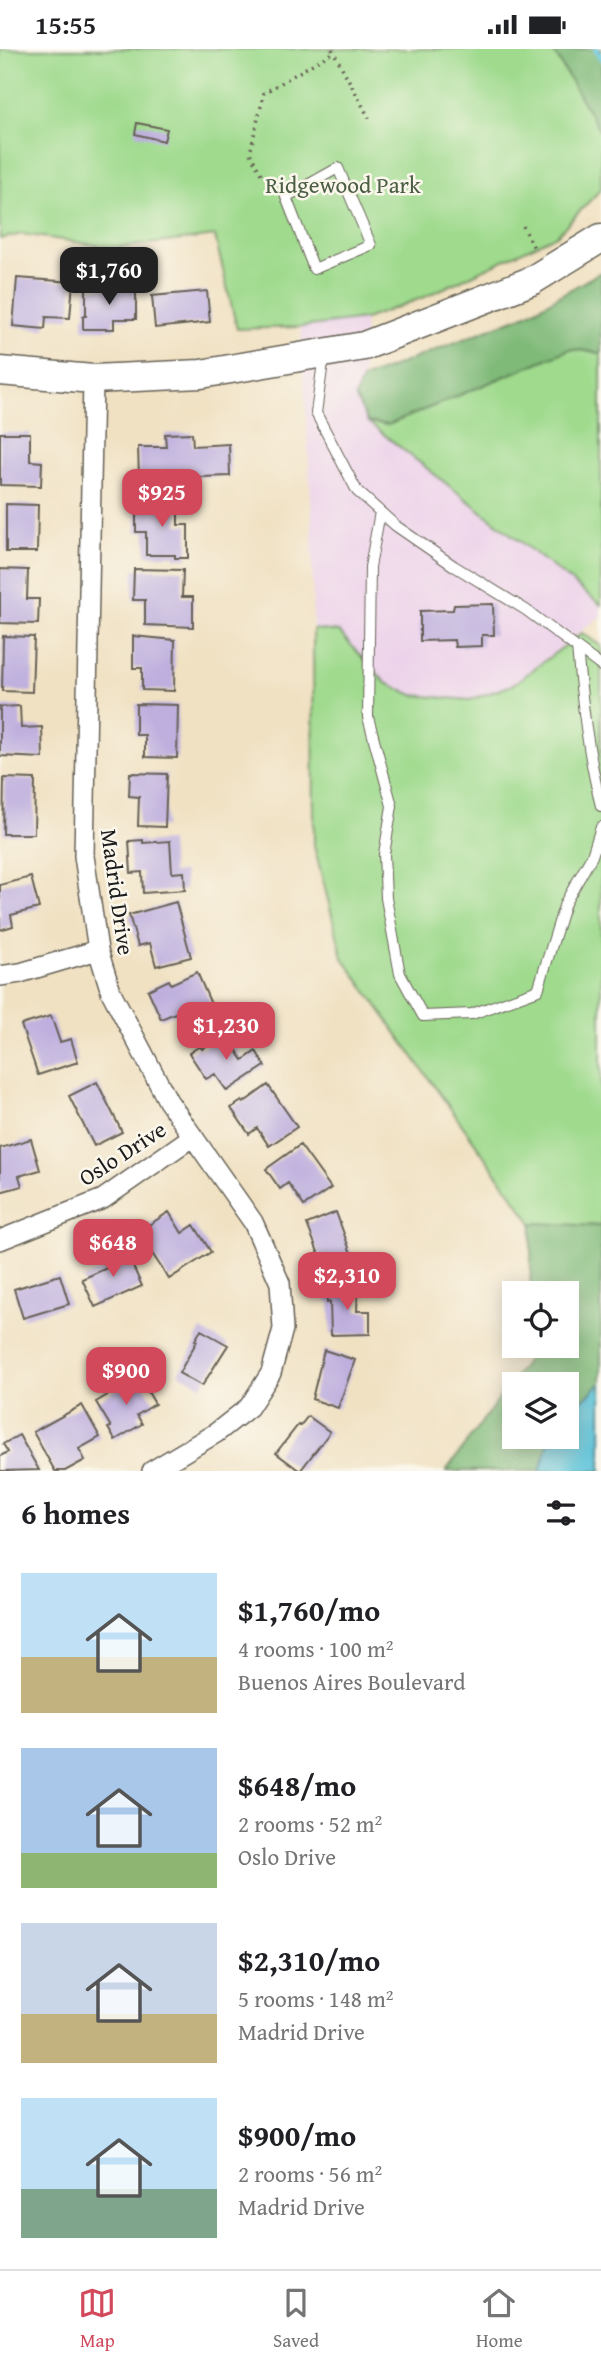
<!DOCTYPE html>
<html lang="en">
<head>
<meta charset="utf-8">
<style>
  :root { --surface:#fff; --page:#f6f6f6; --text:#202124; --muted:#757577; --line:#e0e0e0; --accent:#d1495b }
  body { margin:0; font-family:"Gentium Book Plus",serif; background:var(--page); color:var(--text); height:100vh; display:flex; flex-direction:column; font-size:26px; white-space:nowrap }
  * { box-sizing:border-box; margin:0 }
  p { font-size:23px; color:var(--muted) }
  .icon { flex:none; width:38px; height:38px; fill:none; stroke:currentColor; stroke-width:2; stroke-linecap:round; stroke-linejoin:round }
  .map { position:relative; height:1422px; overflow:hidden }
  .side { display:flex; flex-direction:column; background:var(--surface); flex:1 }
  .side>* { flex:none }
  .fabs { position:absolute; left:502px; top:1232px; display:grid; gap:14px }
  .fabs a { display:grid; place-items:center; width:77px; height:77px; border-radius:0px; background:var(--surface); box-shadow:0 4px 18px #0003; font-size:35px }
  .price { position:absolute; translate:-50% -60px; padding:0 16px; border-radius:14px; background:var(--accent); color:#fff; font-size:23px; line-height:46px; filter:drop-shadow(0 2px 4px #0008) }
  .price::after { content:''; position:absolute; left:50%; top:42px; width:21px; height:16px; margin-left:-10px; background:inherit; clip-path:polygon(0 0,100% 0,50% 100%) }
  .price.current { background:#222; color:#fff }
  ul { padding:0; list-style:none }
  li { display:flex; align-items:center; gap:21px; height:175px; padding:0 21px }
  li span { display:grid; place-items:center; flex:none; width:196px; height:140px; border-radius:0px; color:#555 }
  li>.icon { margin-inline-start:auto }
  span .icon { width:84px; height:84px; fill:#fffc; stroke-width:1 }
  li b { font-size:30px }
  h2 { display:flex; justify-content:space-between; align-items:center; height:84px; padding:0 21px; font-size:30px }
  .status { display:flex; justify-content:space-between; align-items:center; height:49px; padding:0 35px; background:var(--surface); direction:ltr }
  .status svg { height:19px; fill:currentColor }
  .dock { display:flex; justify-content:space-around; align-items:center; height:98px; border-top:2px solid var(--line); background:var(--surface); font-size:19px; color:var(--muted) }
  .dock a { display:grid; justify-items:center; gap:4px }
  .dock .current { color:var(--accent) }
  .map>svg:first-child { display:block }
  .built { fill:#ecd1ea }
  .green { fill:#9fda8d; stroke:#5e7b54; stroke-width:2 }
  .forest { fill:#7fba78; stroke:#4e6b4a; stroke-width:2 }
  .water { fill:#5dc4da; stroke:#3c707b; stroke-width:2 }
  .lines { fill:none; stroke-linecap:round; stroke-linejoin:round }
  .stream { stroke:#5dc4da; stroke-width:6 }
  .building { fill:#beafde }
  .lane-casing { stroke:#666156; stroke-width:12 }
  .street-casing { stroke:#666156; stroke-width:22 }
  .secondary-casing { stroke:#666156; stroke-width:31 }
  .path { stroke:#666156; stroke-width:3.5; stroke-dasharray:2 5; stroke-linecap:butt }
  .lane { stroke:#fff; stroke-width:10 }
  .street { stroke:#fff; stroke-width:19 }
  .secondary { stroke:#fff; stroke-width:28 }
  .labels { text-anchor:middle; dominant-baseline:central; stroke-width:5; stroke-linejoin:round; paint-order:stroke }
  .park-label { font-size:23px; fill:#4a5e44; stroke:#fbf7ec }
  .street-label { font-size:23px; fill:#1c1c1c; stroke:#fbf7ec }
</style>
</head>
<body>
<div class="status"><b>15:55</b><svg viewBox="0 0 49 12"><path d="M0 12V9h3v3zM5 12V6h3v6zM10 12V3h3v9zM15 12V0h3v12zM26 1h20v11H26zM47 4h2v5h-2z"/></svg></div>
<div class="map">
<svg width="601" height="1422" viewBox="0 0 601 1422">
  <rect width="100%" height="100%" fill="#fbf7ec"/>
  <filter id="ink" filterUnits="userSpaceOnUse"><feTurbulence type="fractalNoise" baseFrequency=".0143" numOctaves="2"/><feDisplacementMap in="SourceGraphic" scale="14" xChannelSelector="R" yChannelSelector="G"/><feConvolveMatrix kernelMatrix="1 2 1 2 8 2 1 2 1" color-interpolation-filters="sRGB"/></filter>
  <filter id="wash" filterUnits="userSpaceOnUse"><feTurbulence type="fractalNoise" baseFrequency=".00686" numOctaves="4" result="noise"/><feDisplacementMap in="SourceGraphic" scale="28" xChannelSelector="R" yChannelSelector="G"/><feGaussianBlur stdDeviation="1.57" result="paint"/><feColorMatrix in="noise" values="0 0 0 0 0 0 0 0 0 0 0 0 0 0 0 0 0 1.4 0 .05"/><feComposite in="paint" operator="in"/></filter>
  <g filter="url(#wash)">
    <rect width="100%" height="100%" fill="#f0e1c2"/>
    <path class="built" d="M365,270l-3,60 -7,18 13,25 233,183v11l-89,69 -42,16 -57,-6 -27,-12 -47,-51 -26,-3 -1,-113 -11,-189z"/>
    <path class="green" d="M0,0h601v140l-44,46 -130,61 -62,23 -64,8 -64,2 -22,-93 -100,12 -93,-14 -22,5z
      M570,300l31,4v252l-233,-183 20,3z
      M313,580l26,3 47,51 27,12 57,5 42,-15 70,-52 19,13v580l-69,-3 -189,-265 -29,-112z"/>
    <path class="forest" d="M552,0h49v84z
      M601,223v81l-31,-4 -182,76 -20,-3 -13,-25 7,-18 165,-65z
      M532,1174l69,3v157l-34,31v-30h-53v53h37l-11,34h-94l81,-111 1,-14h39v-53h-37z"/>
    <path class="water" d="M601,1334v88h-61l11,-34h16v-23z"/>
    <g class="lines">
      <path class="stream" d="M596,0l5,9"/>
    </g>
    <g id="blocks">
      <path class="building" d="M137,74l30,6 -3,12 -29,-7z
        M17,229l56,4 -3,36 -24,-1 -1,12 -32,-3z
        M86,239h50v31h-22v10h-31v-13h3z
        M207,242l3,31 -55,6 -3,-32z
        M0,384h30v28l12,1 -1,24 -41,-1z
        M192,384l1,13 36,-2 1,32 -91,3 -1,-32h28l-1,-13z
        M136,452l42,4v20h10v33h-13v-3h-29v-23h-10z
        M6,455l32,1 -1,47h-31z
        M0,520l28,1 -1,29h12l-1,25 -38,-1z
        M134,520l49,1 -1,27h11v30l-48,-2v-25h-12z
        M493,555l1,31h-12v11l-27,1 -1,-7 -34,1v-30l33,-1 1,-5z
        M3,587l31,1 -2,55 -30,-1z
        M133,587l42,4 -1,51 -32,-1v-22h-9z
        M136,655l42,1 -1,53 -32,-1v-22h-9z
        M20,657l1,22 21,-1 1,31 -43,-2v-49z
        M130,724l37,1 -2,53 -27,-1 1,-29 -10,-1z
        M4,729l31,1 -1,55h-31z
        M143,791v3l27,-2 2,32 12,-1 1,18 -42,3 -1,-21 -11,1 -2,-32z
        M31,828l8,31 -28,7 2,11 -13,4v-45z
        M176,853l15,55 -35,9 -6,-23 -12,3 -9,-31z
        M197,923l20,46 -29,13 -8,-20 -19,8 -13,-29 21,-10 2,4z
        M51,967l9,26 11,-3 7,23 -40,13 -17,-50z
        M225,984l18,27 13,-9 9,15 -38,25 -12,-17 -9,5 -17,-26 11,-7 2,3z
        M97,1033l25,50 -28,14 -25,-50z
        M268,1036l29,42 -28,19 -12,-18 -8,6 -18,-26 11,-7 1,2z
        M31,1090l9,31 -21,6 3,10 -22,6v-44z
        M300,1096l31,43 -27,18 -16,-23 -8,6 -14,-20z
        M169,1163l13,21 12,-8 17,27 -42,27 -31,-47z
        M336,1163l17,47 -25,10 -5,-13 -3,1 -13,-33z
        M124,1198l18,39 -47,21 -13,-28 25,-11 -5,-10z
        M60,1226l9,29 -46,14 -9,-29z
        M358,1237l-1,25h13v23l-39,1 -1,-33 -3,1 -1,-16z
        M201,1281l27,15 -26,41 -23,-13 18,-32 -2,-1z
        M324,1301l31,10 -17,48 -26,-9z
        M139,1327l16,28 -18,11 5,9 -27,16 -7,-12 3,-1 -15,-25z
        M82,1356l18,32 -21,12 6,11 -20,11h-10l-22,-39z
        M308,1367l22,16 -30,39 -24,-18 22,-28 2,1z
        M19,1386l20,35 -39,1v-15l8,-4 -5,-8z"/>
    </g>
  </g>
  <g filter="url(#ink)">
    <use href="#blocks" fill-opacity="0" stroke="#666156" stroke-width="2"/>
    <g class="lines">
      <g class="lane-casing">
        <path id="lane" d="M338,119l33,77 -57,24 -28,-72z
          M324,306l-8,58 41,78 39,35 58,40 72,44 75,56
          M380,463l-10,55 -2,150 24,89 -8,48 2,44 14,76 23,42 49,-2 66,-24 27,-87 27,-47 9,-29
          M577,599c5,54 11,106 24,158"/>
      </g>
      <g class="street-casing">
        <path id="street" d="M93,330l-9,477 14,94 13,42 57,109 85,121 27,61 3,46 -12,44 -22,34 -33,26 -64,38
          M0,927l20,-3 78,-23
          M0,1191l103,-41 89,-62"/>
      </g>
      <g class="secondary-casing">
        <path id="secondary" d="M0,322l93,8 108,-5 163,-28 167,-65 70,-43"/>
      </g>
      <path class="path" d="M332,0l37,69
        M261,125l-11,-21 14,-60 69,-41
        M523,177l12,24"/>
      <use href="#lane" class="lane"/>
      <use href="#street" class="street"/>
      <use href="#secondary" class="secondary"/>
    </g>
  </g>
  <g class="labels">
    <g class="park-label">
      <text x="343" y="135">Ridgewood Park</text>
    </g>
    <g class="street-label">
      <text transform="translate(118 843) rotate(82)">Madrid Drive</text>
      <text transform="translate(122 1104) rotate(-33)">Oslo Drive</text>
    </g>
  </g>
</svg>
<div class="fabs">
<a><svg class="icon" aria-label="locate" viewBox="0 0 24 24"><circle cx="12" cy="12" r="6"/><path d="M12 2v4M12 18v4M2 12h4M18 12h4"/></svg></a>
<a><svg class="icon" aria-label="layers" viewBox="0 0 24 24"><path d="M12 4l9 5-9 5-9-5zM3 14l9 5 9-5"/></svg></a>
</div>
<b class="price current" style="left:109px;top:258px">$1,760</b>
<b class="price" style="left:162px;top:480px">$925</b>
<b class="price" style="left:226px;top:1013px">$1,230</b>
<b class="price" style="left:113px;top:1230px">$648</b>
<b class="price" style="left:347px;top:1263px">$2,310</b>
<b class="price" style="left:126px;top:1358px">$900</b>
</div>
<section class="side">
<h2>6 homes<svg class="icon" aria-label="filters" viewBox="0 0 24 24"><path d="M4 7h16M4 17h16"/><circle cx="9" cy="7" r="2"/><circle cx="15" cy="17" r="2"/></svg></h2>
<ul>
<li><span style="background:linear-gradient(#bfe0f5 60%,#c2b280 0)"><svg class="icon" aria-label="home" viewBox="0 0 24 24"><path d="M3 11l9-7 9 7M6 9v11h12V9"/></svg></span><div><b>$1,760/mo</b><p>4 rooms · 100 m²</p><p>Buenos Aires Boulevard</p></div></li>
<li><span style="background:linear-gradient(#a9c7e8 75%,#8fb573 0)"><svg class="icon" aria-label="home" viewBox="0 0 24 24"><path d="M3 11l9-7 9 7M6 9v11h12V9"/></svg></span><div><b>$648/mo</b><p>2 rooms · 52 m²</p><p>Oslo Drive</p></div></li>
<li><span style="background:linear-gradient(#c9d6e8 65%,#c2b280 0)"><svg class="icon" aria-label="home" viewBox="0 0 24 24"><path d="M3 11l9-7 9 7M6 9v11h12V9"/></svg></span><div><b>$2,310/mo</b><p>5 rooms · 148 m²</p><p>Madrid Drive</p></div></li>
<li><span style="background:linear-gradient(#bfe0f5 65%,#7fa58c 0)"><svg class="icon" aria-label="home" viewBox="0 0 24 24"><path d="M3 11l9-7 9 7M6 9v11h12V9"/></svg></span><div><b>$900/mo</b><p>2 rooms · 56 m²</p><p>Madrid Drive</p></div></li>
</ul>
</section>
<nav class="dock">
<a class="current"><svg class="icon" aria-label="map" viewBox="0 0 24 24"><path d="M3 6l6-2 6 2 6-2v14l-6 2-6-2-6 2zM9 4v14M15 6v14"/></svg>Map</a>
<a><svg class="icon" aria-label="saved" viewBox="0 0 24 24"><path d="M7 4h10v16l-5-4-5 4z"/></svg>Saved</a>
<a><svg class="icon" aria-label="home" viewBox="0 0 24 24"><path d="M3 11l9-7 9 7M6 9v11h12V9"/></svg>Home</a>
</nav>
</body>
</html>
